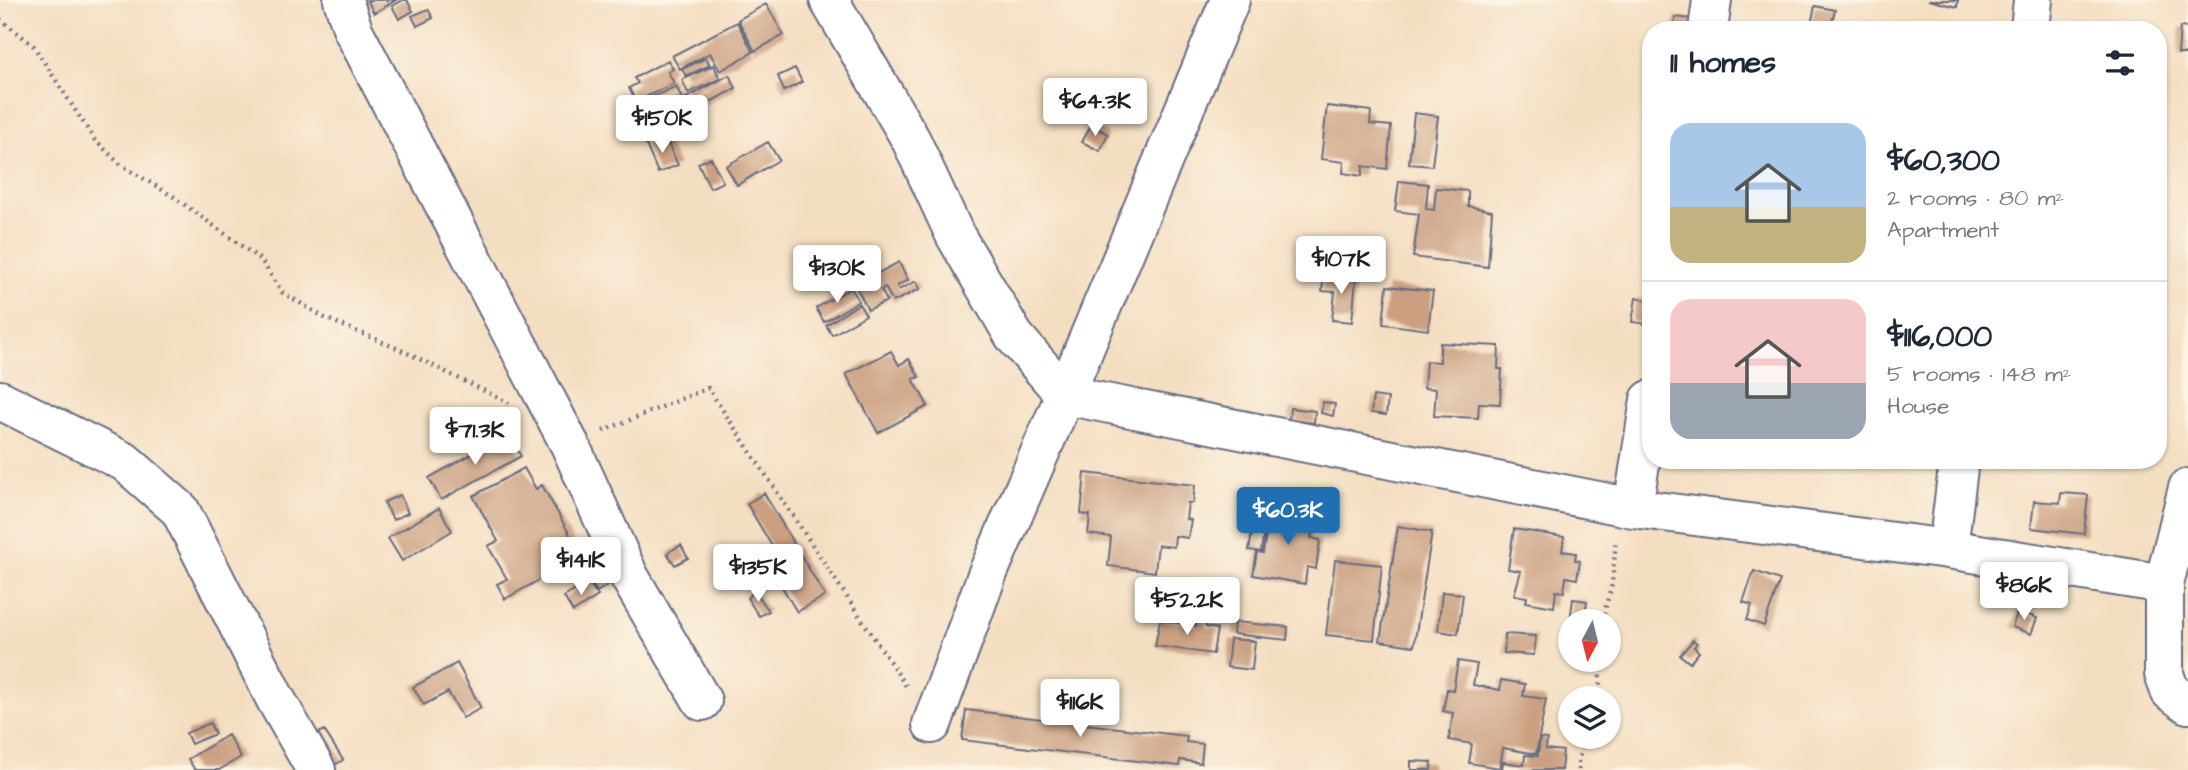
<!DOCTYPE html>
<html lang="en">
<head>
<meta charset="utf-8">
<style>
  :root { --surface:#fff; --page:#f6f6f7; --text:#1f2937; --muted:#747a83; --line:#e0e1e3; --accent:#1f6fb2 }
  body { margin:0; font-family:"Architects Daughter",sans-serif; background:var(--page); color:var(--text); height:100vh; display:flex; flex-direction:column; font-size:26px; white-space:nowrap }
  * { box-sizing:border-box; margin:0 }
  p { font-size:23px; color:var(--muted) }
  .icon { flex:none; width:38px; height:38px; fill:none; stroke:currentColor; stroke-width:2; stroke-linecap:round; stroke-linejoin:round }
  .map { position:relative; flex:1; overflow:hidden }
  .drawer { position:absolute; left:1642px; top:21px; width:525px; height:448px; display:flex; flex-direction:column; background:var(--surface); border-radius:28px; box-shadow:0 2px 5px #0004 }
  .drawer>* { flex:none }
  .needle { width:46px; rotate:187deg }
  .fabs { position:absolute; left:1558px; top:609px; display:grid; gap:14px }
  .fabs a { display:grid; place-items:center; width:63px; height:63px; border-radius:50%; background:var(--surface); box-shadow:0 2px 5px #0004; font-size:35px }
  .price { position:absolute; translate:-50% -60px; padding:0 16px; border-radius:7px; background:#fff; color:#222; font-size:23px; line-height:46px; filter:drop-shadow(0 2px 4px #0008) }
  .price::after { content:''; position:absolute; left:50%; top:42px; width:21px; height:16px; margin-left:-10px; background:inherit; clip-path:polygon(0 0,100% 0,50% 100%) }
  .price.current { background:var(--accent); color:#fff }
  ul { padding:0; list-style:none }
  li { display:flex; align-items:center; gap:21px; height:175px; padding:0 28px }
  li+li { border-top:2px solid var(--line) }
  li span { display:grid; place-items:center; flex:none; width:196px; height:140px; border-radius:21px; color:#555 }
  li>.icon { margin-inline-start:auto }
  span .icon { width:84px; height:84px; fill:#fffc; stroke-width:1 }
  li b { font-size:30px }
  h2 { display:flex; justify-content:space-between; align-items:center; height:84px; padding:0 28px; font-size:30px }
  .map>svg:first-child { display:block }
  .building { fill:#cb9f80 }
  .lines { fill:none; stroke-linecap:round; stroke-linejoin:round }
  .minor-casing { stroke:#676c81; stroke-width:42 }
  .path { stroke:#676c81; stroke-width:4.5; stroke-dasharray:2 5; stroke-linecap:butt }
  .minor { stroke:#fff; stroke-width:38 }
</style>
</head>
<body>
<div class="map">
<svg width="2188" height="770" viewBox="0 0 2188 770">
  <rect width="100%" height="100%" fill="#fcf5e5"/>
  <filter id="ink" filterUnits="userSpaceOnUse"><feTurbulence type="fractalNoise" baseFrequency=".0143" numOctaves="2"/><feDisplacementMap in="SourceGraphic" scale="14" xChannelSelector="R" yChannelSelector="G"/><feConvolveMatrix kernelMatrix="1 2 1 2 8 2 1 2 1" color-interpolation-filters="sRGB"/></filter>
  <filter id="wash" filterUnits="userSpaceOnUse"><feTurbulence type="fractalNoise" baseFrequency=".00686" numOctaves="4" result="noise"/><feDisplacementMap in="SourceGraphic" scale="28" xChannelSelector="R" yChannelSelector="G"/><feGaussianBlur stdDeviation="1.57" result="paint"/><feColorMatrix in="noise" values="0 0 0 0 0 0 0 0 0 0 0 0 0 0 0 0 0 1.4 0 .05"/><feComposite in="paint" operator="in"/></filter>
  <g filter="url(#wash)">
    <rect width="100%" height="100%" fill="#f4dec1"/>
    <g id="blocks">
      <path class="building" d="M367,0h29l-22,13z
        M403,0h4l6,11 -14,8 -7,-13z
        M1928,0h30l-1,7z
        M766,4l18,31 -29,16 -17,-31z
        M1815,6l20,4 -5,20 -20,-1z
        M428,9l5,9 -16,8 -5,-10z
        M1675,17l18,2 -1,11h-18z
        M737,22l16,30 -33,19 -10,-18 -30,16 -8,-13z
        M2180,27l8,1v26h-10z
        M706,58l4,7 -24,11 -4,-7z
        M668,60l5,9 -5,3 6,11 -38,19 -7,-14 9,-5 -4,-5z
        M714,65l6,14 -32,14 -6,-13z
        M795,68l7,14 -18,9 -6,-15z
        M729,75l7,13 -42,23 -8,-13z
        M676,86l9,19 -38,18 -9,-19z
        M1327,106l44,5 -1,13 21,2 -4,43 -24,-3 -1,10 -19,-3 1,-11 -23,-3z
        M1414,113l24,3 -6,50 -23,-2z
        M1091,125l17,9 -8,17 -18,-9z
        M665,137l13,28 -20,8 -12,-28z
        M768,142l11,18 -42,25 -11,-19z
        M711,158l12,24 -13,6 -12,-25z
        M1399,181l29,3 -2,25 8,1 2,-22 32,3v15l24,5 -4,56 -75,-10 6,-43 -24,-3z
        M899,262l9,18 -11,6 2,4 17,-9 4,8 -27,13 -8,-15 -4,3 6,11 -19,9 -13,-25z
        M1324,275l32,4 -4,43 -20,-2 3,-28 -13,-1z
        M1387,286l46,5 -5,39 -45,-6z
        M851,288l8,13 -35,21 -8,-14z
        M1636,298l14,3 -3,23 -15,-2z
        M859,304l7,11 -34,20 -6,-10z
        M1440,343l59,3 -1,23h4l-2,35 -21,-1 -1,15 -44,-2 2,-27 -12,-1 2,-27 14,1z
        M891,351l8,14 10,-6 10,18 -6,2 15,27 -50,27 -32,-59z
        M1373,396l15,2 -2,17 -15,-2z
        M1323,402l12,2 -2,12 -12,-3z
        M1290,408l25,3 -1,12 -25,-3z
        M508,434l13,22 -80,44 -12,-22z
        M524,468l12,21 6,-4 32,57 -13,8 7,14 -63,35 -8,-15 10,-5 -19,-33 10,-5 -25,-45z
        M1085,473l110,12 -2,18h-5l-2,16 5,1 -3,18 -13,-2 -1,11 -16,-2 -3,27 -47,-6 3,-29 -23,-3 2,-19 -9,-1z
        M764,493l61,103 -28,16 -31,-52 10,-7 -29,-49z
        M2061,493l27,2 -4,39 -53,-6 3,-27 26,2z
        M400,495l8,18 -15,7 -9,-18z
        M1258,499l11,2 -8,51 -12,-2z
        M1271,505l32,5 -1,10 12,2 -3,16 9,2 -4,29 -9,-2 -2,17 -52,-9 4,-23 6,1z
        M439,508l13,23 -50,30 -14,-23z
        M1398,526l34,6 -18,114 -34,-5z
        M1514,529l50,8 -2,14 14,2 -1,7 5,1 -3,18 -11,-2 -2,15 -8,-1 -2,16 -28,-5 1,-5 -13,-2 7,-24 -13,-2z
        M681,545l7,13 -13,7 -8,-12z
        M1335,560l47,5 -8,75 -48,-5z
        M1754,571l26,9 -16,46 -17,-6 5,-15 -9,-3z
        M605,572l7,10 -15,10 -7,-10z
        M589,582l9,14 -25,16 -9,-15z
        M755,591l14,20 -10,5 -12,-18z
        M1442,592l21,2 -5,40 -20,-3z
        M1573,599l14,2 -3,20h-14z
        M2018,611l19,7 -6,16 -19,-7z
        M1197,619l10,2 -1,6 11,2 -4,25 -58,-8 5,-26 36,6z
        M1234,622l54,5 -1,13 -54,-6z
        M1505,634l31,2 -2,19 -30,-2z
        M1230,639l25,2 -3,29 -25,-3z
        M1693,640l4,3 -3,4 5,5 -9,11 -10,-8z
        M1458,661l19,3 -4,21 27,5 1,-10 24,4 -2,12 23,3 -10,55 -33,-6 -3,20 -31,-5 3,-19 -23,-4 4,-27 -10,-2 4,-22 6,1z
        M457,663l24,45 -18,10 -15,-26 -24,13 -11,-18z
        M966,710l221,26 -1,6 17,2 -2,19 -21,-3 -1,6 -217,-26z
        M210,723l5,11 -24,10 -5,-11z
        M324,730l19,30 -15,9 -19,-30z
        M228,735l13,22 -22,13h-24l-7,-11z
        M1540,738l7,1 -1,10 17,2 -2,19h-59l1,-8 21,3 1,-10 13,1z
        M1411,761l21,1 -1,8h-20z"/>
    </g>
  </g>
  <g filter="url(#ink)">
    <use href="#blocks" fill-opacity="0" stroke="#676c81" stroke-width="2"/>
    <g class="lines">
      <g class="minor-casing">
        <path id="minor" d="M343,0l10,30 217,415 59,131 73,125
          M829,0l82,140 44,95 59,101 51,59 568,113 315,41 216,35 24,-96
          M1708,30l4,-30
          M2030,30l3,-30
          M0,400l125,62 55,48 95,188 41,72
          M1633,508l17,-108
          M1948,549l11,-89
          M2164,584v90l6,17 18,13
          M932,724l55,-149 78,-180 165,-395"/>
      </g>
      <path class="path" d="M0,19l33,26 61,94 27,26 53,32 87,63 21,32 43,26 74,31 110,54
        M603,431l105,-43 200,301
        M1602,621l10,-37 4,-44
        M1596,698l4,-13 -1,-25
        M1579,770l-1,-9 7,-24"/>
      <use href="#minor" class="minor"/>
    </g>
  </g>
</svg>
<div class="fabs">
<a><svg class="needle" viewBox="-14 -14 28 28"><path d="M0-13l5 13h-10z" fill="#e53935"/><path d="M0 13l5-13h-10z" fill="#747a83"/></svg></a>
<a><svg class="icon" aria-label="layers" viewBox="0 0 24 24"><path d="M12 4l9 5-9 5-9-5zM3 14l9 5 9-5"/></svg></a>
</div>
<b class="price" style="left:1095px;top:138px">$64.3K</b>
<b class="price" style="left:662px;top:155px">$150K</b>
<b class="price" style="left:1341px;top:296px">$107K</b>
<b class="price" style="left:837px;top:305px">$130K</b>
<b class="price" style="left:475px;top:467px">$71.3K</b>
<b class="price current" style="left:1288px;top:547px">$60.3K</b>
<b class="price" style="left:581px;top:597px">$141K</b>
<b class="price" style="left:758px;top:604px">$135K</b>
<b class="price" style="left:2024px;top:622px">$86K</b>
<b class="price" style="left:1187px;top:637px">$52.2K</b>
<b class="price" style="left:1080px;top:739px">$116K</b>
<section class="drawer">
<h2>11 homes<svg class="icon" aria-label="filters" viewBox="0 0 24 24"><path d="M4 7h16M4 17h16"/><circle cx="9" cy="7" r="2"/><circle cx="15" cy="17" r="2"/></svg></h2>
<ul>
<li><span style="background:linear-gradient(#a9c7e8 60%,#c2b280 0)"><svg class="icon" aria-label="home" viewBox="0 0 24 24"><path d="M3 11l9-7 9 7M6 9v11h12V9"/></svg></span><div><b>$60,300</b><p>2 rooms · 80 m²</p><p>Apartment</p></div></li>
<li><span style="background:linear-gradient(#f6c9c9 60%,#9aa5b1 0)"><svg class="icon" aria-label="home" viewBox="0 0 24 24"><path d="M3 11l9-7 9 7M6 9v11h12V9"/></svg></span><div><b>$116,000</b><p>5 rooms · 148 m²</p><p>House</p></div></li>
</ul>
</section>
</div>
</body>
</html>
